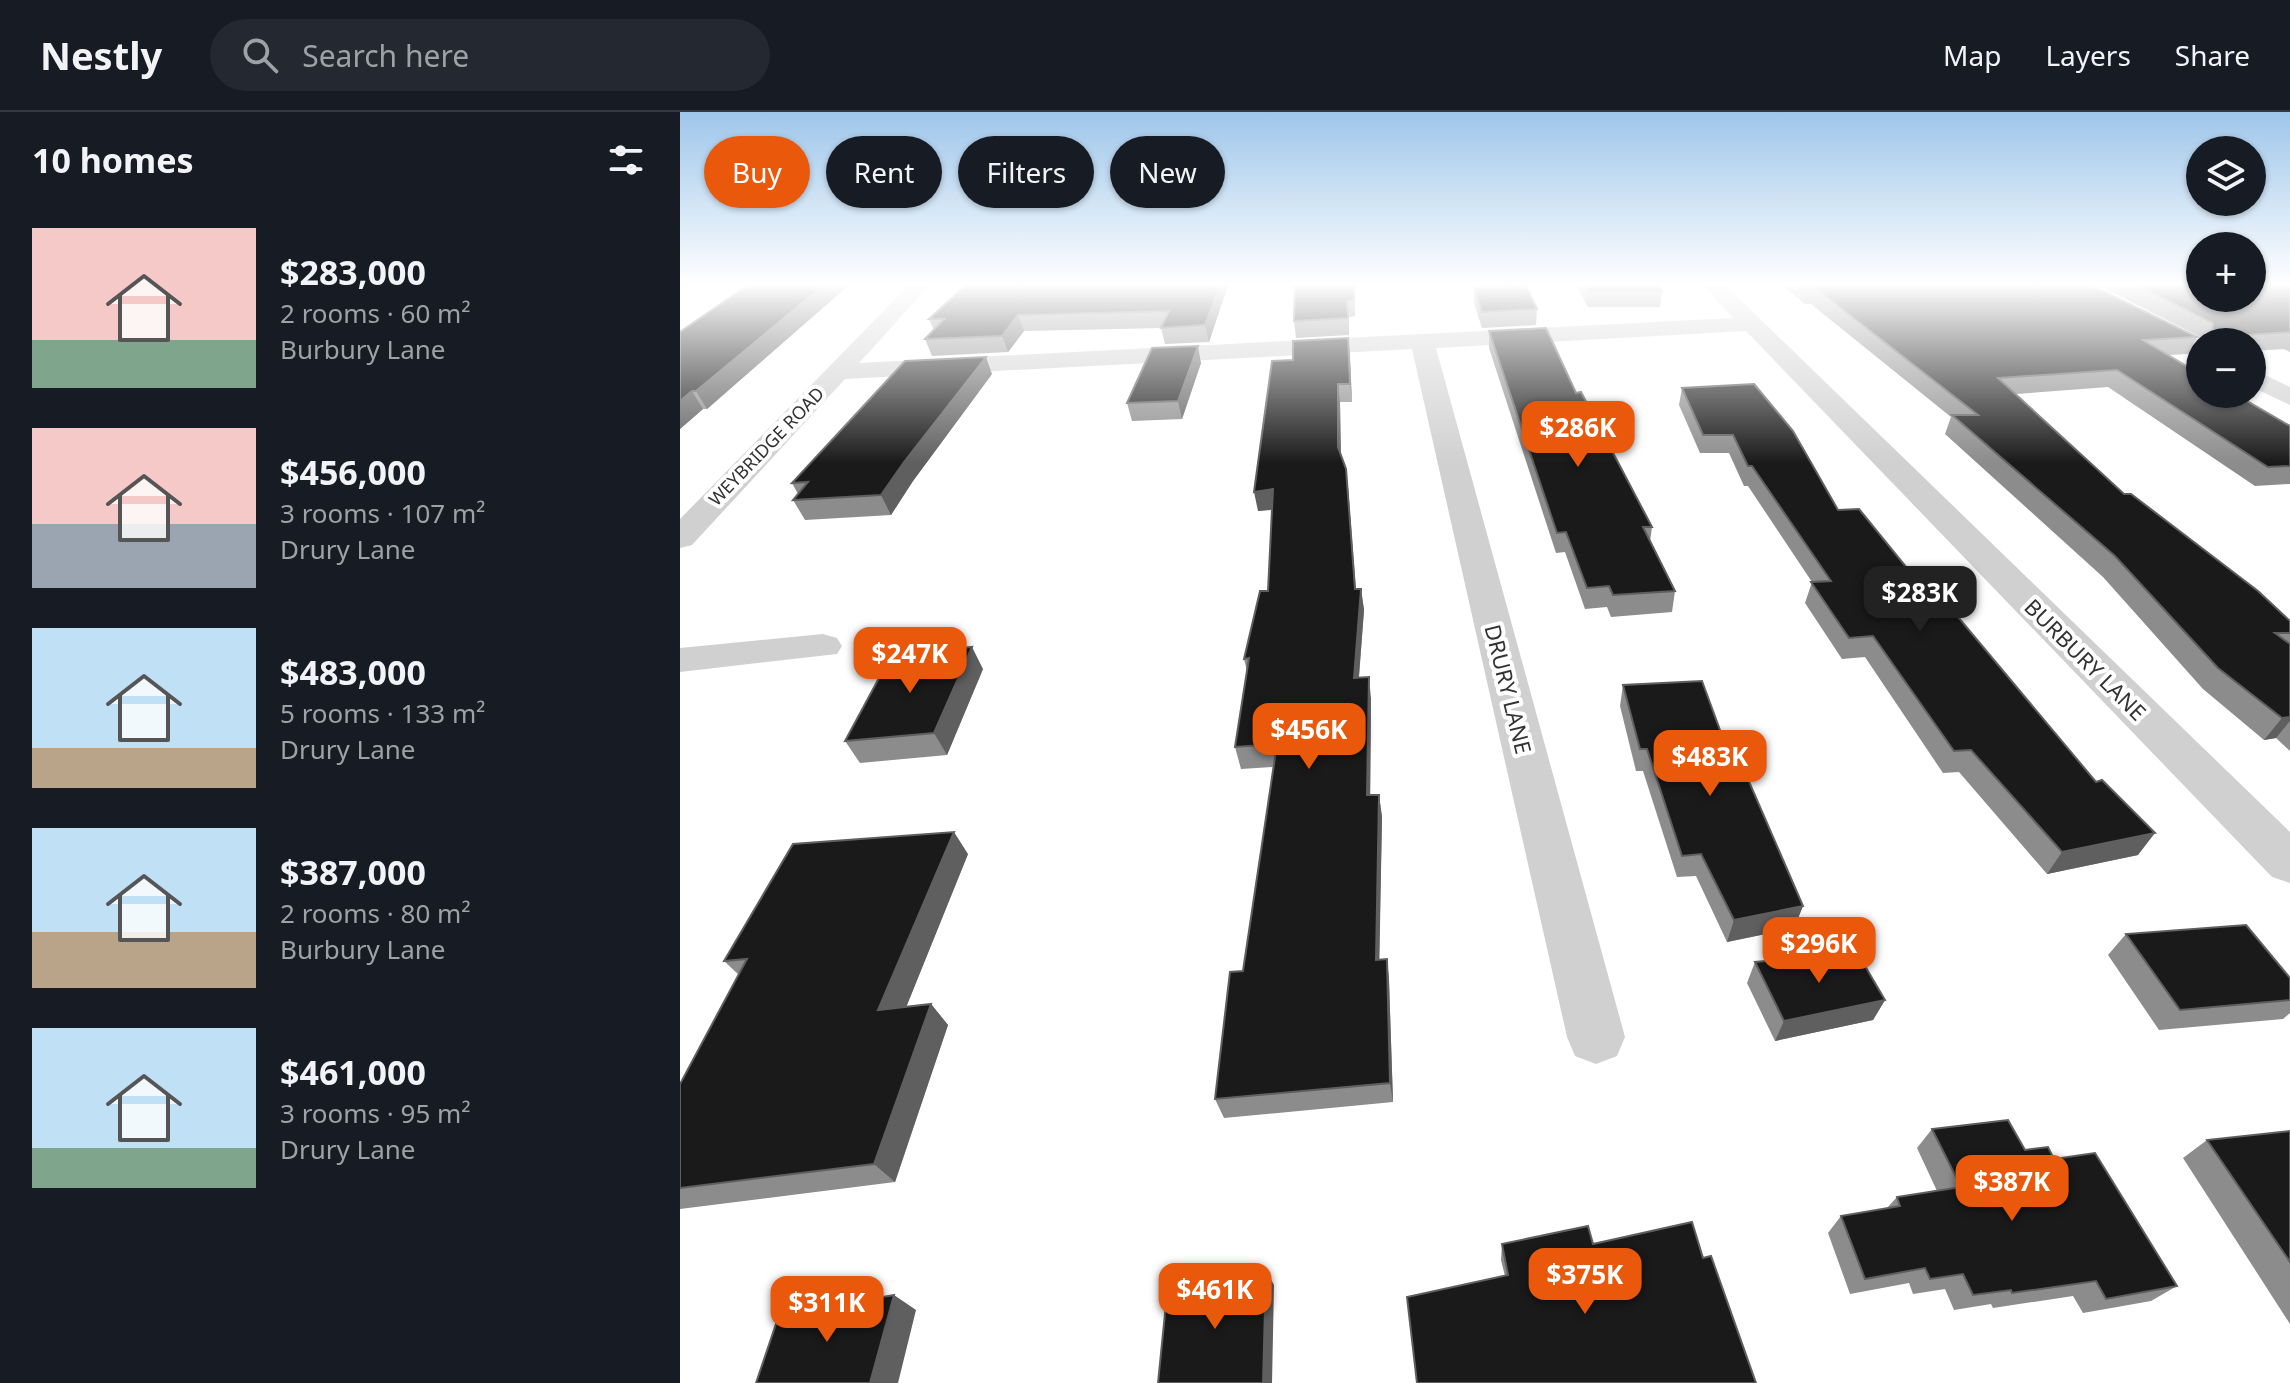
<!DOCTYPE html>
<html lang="en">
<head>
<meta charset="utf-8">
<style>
  :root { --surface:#171b24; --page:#242831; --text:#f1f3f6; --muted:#9ea1a6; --line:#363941; --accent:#ea580c }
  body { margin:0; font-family:"Noto Sans",sans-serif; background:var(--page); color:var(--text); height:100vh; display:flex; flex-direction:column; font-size:30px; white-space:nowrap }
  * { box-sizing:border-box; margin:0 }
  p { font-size:26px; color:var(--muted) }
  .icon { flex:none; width:44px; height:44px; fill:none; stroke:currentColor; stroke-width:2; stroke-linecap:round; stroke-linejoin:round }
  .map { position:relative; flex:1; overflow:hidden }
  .sheet { display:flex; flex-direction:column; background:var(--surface); width:680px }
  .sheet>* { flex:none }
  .top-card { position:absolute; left:24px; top:24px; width:760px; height:72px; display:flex; gap:16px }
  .controls { position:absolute; left:1506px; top:24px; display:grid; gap:16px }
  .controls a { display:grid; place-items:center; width:80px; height:80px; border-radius:50%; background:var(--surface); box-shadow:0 2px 6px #0004; font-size:40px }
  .price { position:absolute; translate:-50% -68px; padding:0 18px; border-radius:16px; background:var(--accent); color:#fff; font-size:26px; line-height:52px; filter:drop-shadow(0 2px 4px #0008) }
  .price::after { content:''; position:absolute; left:50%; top:48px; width:24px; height:18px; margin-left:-12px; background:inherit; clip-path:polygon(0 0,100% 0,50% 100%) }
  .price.active { background:#222; color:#fff }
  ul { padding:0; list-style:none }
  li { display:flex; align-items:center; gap:24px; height:200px; padding:0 32px }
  li span { display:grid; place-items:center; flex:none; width:224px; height:160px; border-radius:0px; color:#555 }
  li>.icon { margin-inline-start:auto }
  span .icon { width:96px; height:96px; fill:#fffc; stroke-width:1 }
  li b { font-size:34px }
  h2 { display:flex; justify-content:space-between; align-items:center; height:96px; padding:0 32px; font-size:34px }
  .chip { padding:0 28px; border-radius:36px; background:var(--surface); box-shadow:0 2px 6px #0004; font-size:28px; line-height:72px }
  .chip.active { background:var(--accent); color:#fff }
  header { display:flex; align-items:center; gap:48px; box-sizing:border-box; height:112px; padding:0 40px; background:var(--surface); border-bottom:2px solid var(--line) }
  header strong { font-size:38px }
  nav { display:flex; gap:44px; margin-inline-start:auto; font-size:28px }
  .search { width:560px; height:72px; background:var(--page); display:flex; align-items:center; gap:20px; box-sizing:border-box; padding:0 28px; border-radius:44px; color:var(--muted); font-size:30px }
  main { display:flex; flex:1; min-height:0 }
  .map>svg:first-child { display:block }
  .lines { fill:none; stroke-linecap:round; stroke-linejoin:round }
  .minor { fill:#d0d0d0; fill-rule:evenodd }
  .wall { fill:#8c8c8c }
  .shaded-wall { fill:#5f5f5f }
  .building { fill:#1a1a1a; stroke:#5f5f5f; stroke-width:2 }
  .labels { text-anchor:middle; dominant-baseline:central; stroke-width:8; stroke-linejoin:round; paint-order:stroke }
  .far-street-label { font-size:18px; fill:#333; stroke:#fff }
  .street-label { font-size:22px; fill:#333; stroke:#fff }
</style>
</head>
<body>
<header>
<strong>Nestly</strong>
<div class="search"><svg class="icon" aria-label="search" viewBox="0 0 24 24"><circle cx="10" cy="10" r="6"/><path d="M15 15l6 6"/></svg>Search here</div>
<nav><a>Map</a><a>Layers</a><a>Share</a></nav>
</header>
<main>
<section class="sheet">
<h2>10 homes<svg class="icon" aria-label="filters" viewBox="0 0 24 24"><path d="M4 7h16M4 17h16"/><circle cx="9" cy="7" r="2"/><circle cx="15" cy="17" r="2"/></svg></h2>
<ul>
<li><span style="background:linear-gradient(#f6c9c9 70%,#7fa58c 0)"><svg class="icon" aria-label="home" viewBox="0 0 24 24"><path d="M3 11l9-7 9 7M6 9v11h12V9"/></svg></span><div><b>$283,000</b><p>2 rooms · 60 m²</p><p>Burbury Lane</p></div></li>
<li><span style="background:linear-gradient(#f6c9c9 60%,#9aa5b1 0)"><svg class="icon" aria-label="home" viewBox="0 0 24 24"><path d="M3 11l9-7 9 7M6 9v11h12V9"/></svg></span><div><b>$456,000</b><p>3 rooms · 107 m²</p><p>Drury Lane</p></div></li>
<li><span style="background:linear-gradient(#bfe0f5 75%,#b9a48a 0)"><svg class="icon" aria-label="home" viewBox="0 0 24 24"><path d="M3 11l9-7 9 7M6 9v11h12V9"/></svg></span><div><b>$483,000</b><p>5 rooms · 133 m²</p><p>Drury Lane</p></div></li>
<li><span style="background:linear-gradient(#bfe0f5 65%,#b9a48a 0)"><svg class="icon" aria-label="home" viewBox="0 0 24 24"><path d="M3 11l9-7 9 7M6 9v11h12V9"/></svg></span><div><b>$387,000</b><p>2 rooms · 80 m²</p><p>Burbury Lane</p></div></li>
<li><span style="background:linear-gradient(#bfe0f5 75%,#7fa58c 0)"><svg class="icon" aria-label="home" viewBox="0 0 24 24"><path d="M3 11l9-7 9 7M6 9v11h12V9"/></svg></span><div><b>$461,000</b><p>3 rooms · 95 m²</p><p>Drury Lane</p></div></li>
</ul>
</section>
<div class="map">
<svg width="1610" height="1271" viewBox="0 0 1610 1271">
  <rect width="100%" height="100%" fill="#fff"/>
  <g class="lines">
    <path class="minor" d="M229,173h21l-71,78 874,-45 -30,-33h22l565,547v51l-18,-6 -526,-546 -310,17 189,689 -8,19 -21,8 -21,-8 -8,-19 -155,-688 -567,30 -153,166 -12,3v-29z
      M1386,173h26l111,57h-3v15l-131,-68z
      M1572,257l38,18v18l-38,-18z
      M143,522l14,4 5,8 -5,8 -157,18v-24z"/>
  </g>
  <path class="wall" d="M68,173h101l-142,124h-4l-23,20v-97z
    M286,173h262l-19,57 -44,2 -4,-16 -137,3 -16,21 -76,4 -7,-17 9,-9 -5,-11z
    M615,173h60v31l-6,1v18l-53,3 -2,-17z
    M896,173h82l4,7 -2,15h-72z
    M1101,173h310l106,52 -9,17 -19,1 121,71v58l-35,2 -147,-99 -92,7 108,100 166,127v130l-14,-13 -12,2 -61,-51 -100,-112 -158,-143 6,-17 -140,-113h-6z
    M1418,173h192v67l-6,-3 -32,2v-9h-48v-3z
    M794,176l63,21 -1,16 -54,3 -8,-25z
    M809,219l87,62 76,134 -2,15 25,49 -3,21 -61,5 -4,-10 -22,2 -20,-57 -9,1 -67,-205z
    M668,226l4,64h-12l1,52 5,15 2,19 8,101h5l3,21 -5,68 12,21 -1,96h9l3,22 -3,143 8,-1 2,21 4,122 -169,16 -9,-19 28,-128 30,-204 -32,2 -6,-22 12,-76 -3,-12 24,-68 4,-81 -14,1 35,-151z
    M521,251l-19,56 -50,2 -5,-18z
    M312,262l-79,107 -22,34 -86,5 -12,-20 5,-6 -6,-11z
    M1002,276l156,122 300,345 -91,19 -88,-102 -16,1 -78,-116 -23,2 -37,-56 7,-21 -64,-96h-4l-15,-33h-29l-21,-48z
    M303,557l-36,86 -87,8 -15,-22z
    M943,573l112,86 68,135 -9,22 -67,14 -31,-66 -19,1 -34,-106h-7l-16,-65z
    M288,742l-62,153 25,-3 17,21 -53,157 -215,27v-125l59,-109 -15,-14z
    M1446,822l164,44v35l-7,6 -124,11 -51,-75z
    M1075,850l130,38 -12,20 -98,21 -28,-58z
    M1252,1017l93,21 29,9 123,127 -26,15 -68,12 -10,-17 -80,12 -2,-4 -37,6 -9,-21 -32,5 -4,-11 -59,11 -22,-61 13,-17 46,-8 10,-11 40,-6 -20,-43z
    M1610,1019v193l-107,-166 24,-18z
    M822,1132h91l110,14 -198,18 -4,-16z"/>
  <path class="shaded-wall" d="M144,173h25l-142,124 -11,-18z
    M540,173h8l-19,57 -4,-17z
    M338,203l6,16 -16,21 -6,-16z
    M668,226l2,17 2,47 -2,-18z
    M518,234l3,17 -19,56 -4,-18z
    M306,245l6,17 -79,107 -22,34 -10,-20 23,-33z
    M658,272l2,18 1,64 -3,-19z
    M12,279l11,18 -23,20v-28z
    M666,357l2,19 9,122 -2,-21z
    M593,377l3,20 -18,2 -4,-19z
    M681,477l3,21 -7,90 -3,-22z
    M292,535l11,22 -36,86 -13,-22z
    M689,565l2,22 -1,118 -3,-22z
    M1610,605v4l-14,17 -12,2 18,-22z
    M699,683l3,22 -3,164 -3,-21z
    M274,720l14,22 -71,176 -19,-20z
    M1475,721l-17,22 -91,19 15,-22z
    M1123,794l-9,22 -67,14 7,-22z
    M707,847l2,21 4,122 -3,-19z
    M1205,888l-12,20 -98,21 9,-20z
    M251,892l17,21 -53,157 -21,-18z
    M586,1158l8,15 -2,98h-9z
    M214,1183l22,15 -18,73h-28z"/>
  <path class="building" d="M68,173h76l-128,106h-4l-12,10v-69z
    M286,173h254l-15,40 -44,3 8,-17 -151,4 -16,21 -77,3 19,-20h-15z
    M615,173h59v15l-7,1 1,17 -54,3z
    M829,173h17l11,24 -55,3 -8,-24z
    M905,173h73l4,7h-73z
    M1124,173h287l106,52 -54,3 57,34v20h35l55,32v40l-22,1 -151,-97 -119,8 126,116h7l127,97 32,30v12h-15l15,11v73l-8,1 -64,-50 -103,-112 -163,-141h26l-163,-127h-7z
    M1456,173h64v13h52v-13h38v47l-78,5 1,-14z
    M866,216l30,65 5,-1 71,135h-9l32,64 -62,4 -4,-9 -22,2 -21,-56 -9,1 -68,-202z
    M668,226l2,46h-12v63l8,22 9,120h6l-7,89 15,-1 -2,118h12l-3,165 11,-1 3,124 -175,16 15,-127 13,-1 34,-227 -42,3 14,-89 -5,1 16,-68h8l5,-102 -19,3 18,-131 21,-1v-19z
    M518,234l-20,55 -51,2 25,-55z
    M306,245l-82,105 -23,33 -88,5 15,-18 -16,1 113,-122z
    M1074,272l39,47 45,79 21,-1 69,85 10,-1 158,189 6,-2 53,53 -93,19 -91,-102 -17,1 -81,-115 -24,2 -38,-56 20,-1 -79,-115h-4l-15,-31h-30l-21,-47z
    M292,535l-38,86 -89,8 47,-87z
    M1022,569l33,90 9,-1 59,136 -69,14 -33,-66 -19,2 -35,-107h-7l-17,-64z
    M274,720l-76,178 53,-6 -57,160 -194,24v-104l67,-125 -23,2 69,-117z
    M1566,813l44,53v22l-110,10 -54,-76z
    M1178,842l27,46 -101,21 -29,-59z
    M1328,1008l17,30 23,-3 6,12 41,-6 82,133 -71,13 -10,-18 -84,12 -1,-3 -38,5 -10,-21 -33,5 -5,-11 -60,11 -24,-63 59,-10 -3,-9 64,-10 -29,-58z
    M1610,1019v131l-83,-122z
    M1012,1110l11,36 8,-2 45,127h-339l-10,-86 101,-22 -6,-31 86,-18 5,18z
    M586,1158l-3,113h-105l10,-99z
    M214,1183l-24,88h-114l23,-68z"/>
  <linearGradient id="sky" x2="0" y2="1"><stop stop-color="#9ec6ea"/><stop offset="0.49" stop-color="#fff"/><stop offset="1" stop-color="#fff" stop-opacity="0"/></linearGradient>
  <rect width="1610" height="351" fill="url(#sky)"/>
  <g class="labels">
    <g class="far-street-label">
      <text transform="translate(86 334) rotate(-46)">WEYBRIDGE ROAD</text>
    </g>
    <g class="street-label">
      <text transform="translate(1406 547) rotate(45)">BURBURY LANE</text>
      <text transform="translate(829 577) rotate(76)">DRURY LANE</text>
    </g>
  </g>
</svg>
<div class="controls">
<a><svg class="icon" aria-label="layers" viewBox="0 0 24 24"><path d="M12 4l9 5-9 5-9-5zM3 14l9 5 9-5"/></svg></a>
<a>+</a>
<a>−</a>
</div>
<b class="price" style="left:898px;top:357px">$286K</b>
<b class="price active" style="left:1240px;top:522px">$283K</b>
<b class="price" style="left:230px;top:583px">$247K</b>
<b class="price" style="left:629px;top:659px">$456K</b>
<b class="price" style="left:1030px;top:686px">$483K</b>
<b class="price" style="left:1139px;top:873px">$296K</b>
<b class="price" style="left:1332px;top:1111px">$387K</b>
<b class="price" style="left:905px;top:1204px">$375K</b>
<b class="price" style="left:535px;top:1219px">$461K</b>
<b class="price" style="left:147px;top:1232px">$311K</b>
<div class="top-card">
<a class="chip active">Buy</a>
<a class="chip">Rent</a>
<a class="chip">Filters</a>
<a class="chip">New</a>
</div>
</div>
</main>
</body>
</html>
